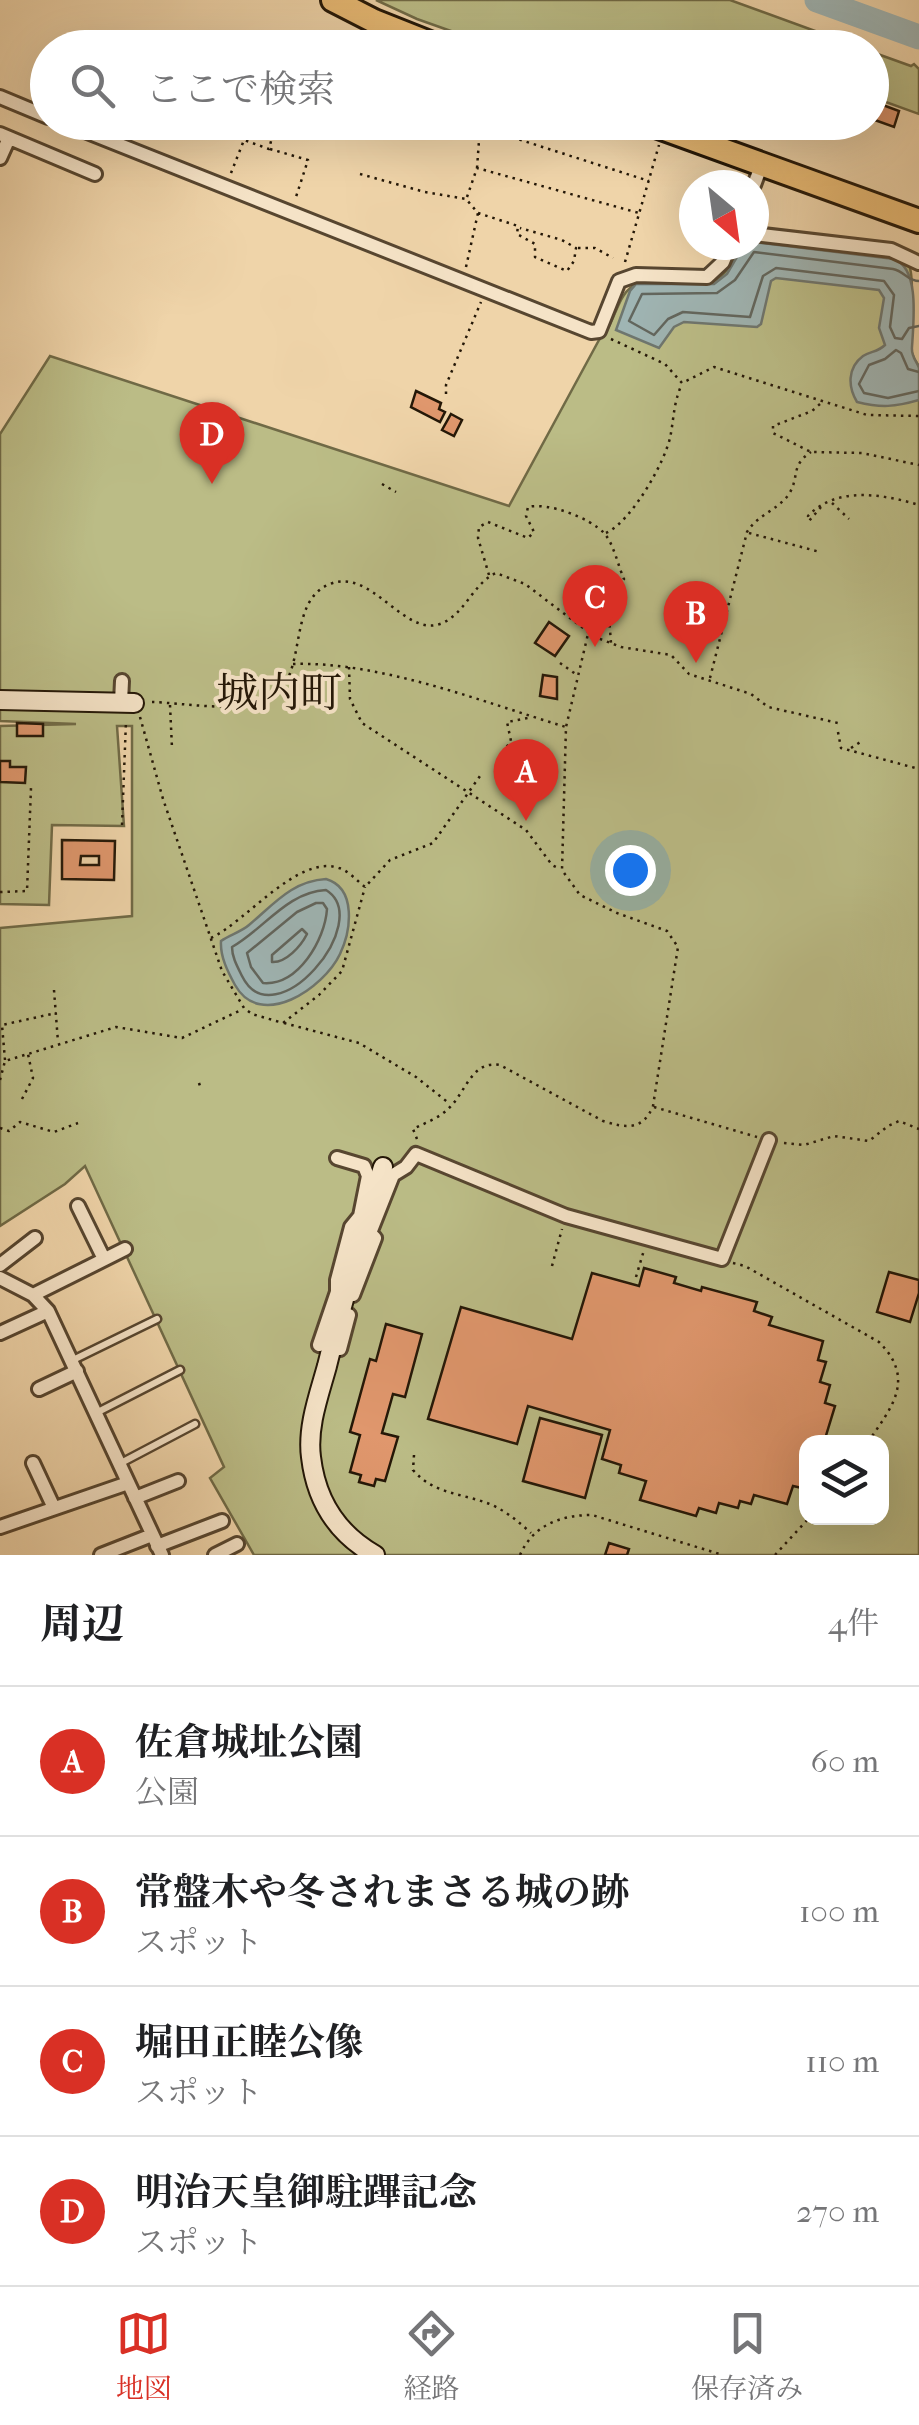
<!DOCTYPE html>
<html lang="ja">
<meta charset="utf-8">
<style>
body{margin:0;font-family:"IM FELL French Canon","Noto Serif JP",serif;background:#f2f2f2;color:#202124}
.controls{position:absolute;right:30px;bottom:30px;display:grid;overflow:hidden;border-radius:20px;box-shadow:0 10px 40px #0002}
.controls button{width:90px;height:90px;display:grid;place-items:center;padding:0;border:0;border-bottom:2px solid #e0e0e0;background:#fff;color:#202124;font:50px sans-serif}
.compass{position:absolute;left:679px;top:170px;width:90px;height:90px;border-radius:50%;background:#fff;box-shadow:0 10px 40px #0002;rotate:151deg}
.you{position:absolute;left:630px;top:870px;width:35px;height:35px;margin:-25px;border:8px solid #fff;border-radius:50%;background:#1a73e8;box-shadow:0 0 0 15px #1a73e833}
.badge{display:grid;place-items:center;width:65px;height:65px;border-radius:50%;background:#d93025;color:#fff;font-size:32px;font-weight:700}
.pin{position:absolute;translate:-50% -82px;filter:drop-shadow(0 2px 5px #0008)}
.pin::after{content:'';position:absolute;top:52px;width:35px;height:30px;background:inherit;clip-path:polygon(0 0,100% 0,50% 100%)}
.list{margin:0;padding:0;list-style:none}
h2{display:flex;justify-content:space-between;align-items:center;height:130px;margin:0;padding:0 40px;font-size:42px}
h2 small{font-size:32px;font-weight:400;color:#757577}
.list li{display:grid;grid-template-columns:65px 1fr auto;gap:30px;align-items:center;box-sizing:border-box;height:150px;padding:0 40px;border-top:2px solid #e0e0e0}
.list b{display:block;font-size:38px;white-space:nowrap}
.list p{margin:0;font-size:32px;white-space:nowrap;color:#757577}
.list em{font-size:32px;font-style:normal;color:#757577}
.icon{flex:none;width:55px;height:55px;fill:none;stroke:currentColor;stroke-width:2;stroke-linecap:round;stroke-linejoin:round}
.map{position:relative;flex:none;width:919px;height:1555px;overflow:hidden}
.search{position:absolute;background:#fff;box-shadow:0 10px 40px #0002;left:30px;right:30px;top:30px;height:110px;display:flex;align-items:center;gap:25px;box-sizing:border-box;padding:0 35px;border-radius:55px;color:#757577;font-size:38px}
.sheet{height:730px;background:#fff}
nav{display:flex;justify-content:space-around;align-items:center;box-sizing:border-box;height:140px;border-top:2px solid #e0e0e0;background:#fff;font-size:28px;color:#757577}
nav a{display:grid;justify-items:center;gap:5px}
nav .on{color:#d93025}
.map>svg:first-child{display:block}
.green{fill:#bbbc86;stroke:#706a46;stroke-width:2.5;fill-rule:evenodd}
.water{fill:#9fb5b4;stroke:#6e766f;stroke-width:2.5}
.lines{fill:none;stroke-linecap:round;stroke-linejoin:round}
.shore{stroke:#62665e;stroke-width:2.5}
.river{stroke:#9fb5b4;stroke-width:25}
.building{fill:#e0976d;stroke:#241707;stroke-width:2.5;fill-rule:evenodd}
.lane-casing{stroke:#574630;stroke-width:11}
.street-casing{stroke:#574630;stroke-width:18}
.secondary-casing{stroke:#241707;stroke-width:22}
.highway-casing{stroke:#241707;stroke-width:28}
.path{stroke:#241707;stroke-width:2.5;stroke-dasharray:2.5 5;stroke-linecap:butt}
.lane{stroke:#f5e3c7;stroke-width:6}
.street{stroke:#f5e3c7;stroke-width:12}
.secondary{stroke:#f5e3c7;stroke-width:18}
.highway{stroke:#e8ba74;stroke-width:22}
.labels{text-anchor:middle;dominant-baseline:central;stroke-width:8;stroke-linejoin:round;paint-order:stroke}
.quarter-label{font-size:42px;fill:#241707;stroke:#f5e3c7}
</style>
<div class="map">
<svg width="919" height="1555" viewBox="0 0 919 1555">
<rect width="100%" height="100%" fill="#efd4a9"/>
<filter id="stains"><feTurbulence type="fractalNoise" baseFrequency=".002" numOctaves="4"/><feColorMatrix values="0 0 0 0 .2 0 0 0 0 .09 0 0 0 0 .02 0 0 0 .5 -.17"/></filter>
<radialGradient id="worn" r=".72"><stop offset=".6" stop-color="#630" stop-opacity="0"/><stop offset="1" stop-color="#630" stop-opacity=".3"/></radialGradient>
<path class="green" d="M376,0H730L859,47L708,48L694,43L692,48L496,47L417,19Z
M872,52L911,66L914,64L919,69V114L872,97Z
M754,242L894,259L909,264C919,297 898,341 919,366V1555H254L210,1478L224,1467L85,1166L65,1184L0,1226V928L132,916V726H117L124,826L52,825L49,905L0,904V726L76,724L0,721V434L50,356L509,506L599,340C616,325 616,292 637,284C643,281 654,284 661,285C711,286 717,290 744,245H754ZM806,1442H882V1518H806Z"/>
<path class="water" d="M754,242L894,259C919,268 914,317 912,347C911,357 917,361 919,368C919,377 919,391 919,400C895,407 881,408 857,402C848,387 847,368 863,356C871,351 878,352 885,345L879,328L884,298L879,290L776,278L771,281L761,324L757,327L684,322L674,327L659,348L616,330L630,291L636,284H714L727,274L744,245H754Z
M326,879C357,888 351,931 340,954C324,988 261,1031 235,985C228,972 220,957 221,941C229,935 241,932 249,925C274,904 292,881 326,879Z"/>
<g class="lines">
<path class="shore" d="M919,281C908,281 904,271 893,269L754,252L735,280L717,293L642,294L629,321L654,335L668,319L683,312L750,317L763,276L776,268L884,281L894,295L890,327L895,338L902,339L909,328L919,326
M919,372L908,369L901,353L896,350L885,359L869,365L859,384L864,393L888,398L919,391
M326,890C376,921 274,1041 242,976C237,966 232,957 232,947C264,929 287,892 326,890Z
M316,903H323L327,909C325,940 298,986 263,983L251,967L247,953L297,912Z
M302,929L307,934C301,946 286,963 272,962V955Z"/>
<path class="river" d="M817,0L919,37"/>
</g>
<path class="building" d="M872,101L899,111L894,127L872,119Z
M416,391L441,403L439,409L445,412L440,422L411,407Z
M451,414L462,420L454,436L442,430Z
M549,622L569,636L555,656L535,643Z
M543,675L557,677V699L540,696Z
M17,723L43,724V736H17Z
M0,761H10V767H26L25,783L0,782Z
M62,840L115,841L114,880L62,879ZM81,856H99V865H80Z
M644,1268L676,1277L674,1283L701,1291L702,1287L757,1302L754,1311L772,1317L769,1325L823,1341L818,1360L826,1362L820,1382L830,1385L825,1403L835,1406L824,1442H806V1474L802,1488L793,1486L787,1504L754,1495L751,1504L740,1501L738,1508L719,1503L716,1513L699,1508L696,1516L640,1500L646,1481L619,1473L621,1465L602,1459L610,1430L528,1406L517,1444L428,1419L461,1307L572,1339L592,1273L639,1286Z
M889,1272L919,1280V1293L910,1322L877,1312Z
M386,1324L422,1334L405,1397L393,1394L382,1433L398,1437L385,1481L376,1479L374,1486L359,1482L361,1475L350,1472L360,1435L350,1432L370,1359L376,1361Z
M540,1418L602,1435L585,1498L523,1481Z
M609,1543L629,1549L627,1555H605Z"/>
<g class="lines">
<defs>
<path id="lane" d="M73,1360L157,1319
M98,1412L180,1370
M121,1463L195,1424"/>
<path id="street" d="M0,97L48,117
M62,122L591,332L599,331L619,281L636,275L707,277L723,262L730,245
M0,134L95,174
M0,158L9,138
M754,185L761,166
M754,234L891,250L919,263
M121,702L122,681
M78,1206L104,1259
M0,1265L35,1238
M0,1278L33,1295L48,1311L162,1555
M33,1295L125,1249
M353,1295L375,1238L370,1233L393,1175L406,1167L416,1154L566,1216L722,1259L769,1140
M0,1333L48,1311
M319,1345L337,1292V1280L351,1227L360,1216L368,1176L364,1166L337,1158
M340,1349L349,1315
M39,1389L77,1371
M33,1463L54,1508
M135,1498L178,1481
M0,1527L128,1483
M157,1546L222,1521
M101,1555L152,1535
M215,1555L237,1544"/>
<path id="secondary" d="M0,700L134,703
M375,1555C336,1533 316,1500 311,1457C307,1427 319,1395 327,1366C343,1299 362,1232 383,1167"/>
<path id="highway" d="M333,0L374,21L442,48
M645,122L919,221"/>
</defs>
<use href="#lane" class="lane-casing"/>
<use href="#street" class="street-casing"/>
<use href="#secondary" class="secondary-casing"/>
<use href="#highway" class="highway-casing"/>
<path class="path" d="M294,48L307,44L314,48
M277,126L299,132
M270,149L308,160L295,200
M477,168L480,127L649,181
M231,173L244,140L269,149L276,122
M360,174L425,192L466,199L478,213L518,226L517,234L535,244V257L567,271L574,261L576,248L562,240L520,228
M467,197L477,168L639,213
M578,248H595L613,258
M625,262L659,145
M466,267L478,213
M611,339L665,364L682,383L714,367L867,415L919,416
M446,394V385L481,302
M820,404L812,411L773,426V433L811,452L862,453L919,465
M382,484L396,492
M832,503L849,519
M821,507L809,521L808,516C836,486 883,494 919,505
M606,533C631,522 667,460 671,433C674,415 674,403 681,386
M749,533L820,552
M489,575L478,538L479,527L488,522L528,538L534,532L526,516L528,507C548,502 590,518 604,533C614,544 618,566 624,579L608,604L611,643
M560,663L577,675
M293,664C379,661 483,702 566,727
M349,667L350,699L362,723L526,830L552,865L560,869
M710,678L747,532C757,515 778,510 789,494C800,476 790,466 811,452
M152,702C184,703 238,713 267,700C311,680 284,602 330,584C371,567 404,637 440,624C465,615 473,583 496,573L525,584L595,637L621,647L671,655L689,674L751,694L768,707L838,723
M170,705L172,748
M140,717L163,799L222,971L244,1008L252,1014L283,1023L319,995L342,971L365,887
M838,732L841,748L919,769
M851,748L862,741
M498,759L511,741L507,722L528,718
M122,825L126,721
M0,892L27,891L31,788
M211,938C247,921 298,854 339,868C349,871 357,881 365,887L390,860L433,843L480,776
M54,990L58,1042
M284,1023L359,1043L416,1077L450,1104
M5,1060L2,1025L56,1013
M0,1080L5,1061L116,1027L182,1038L241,1010
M199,1083L200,1086
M22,1099L33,1078L28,1054
M654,1107L757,1137
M0,1128L9,1131L20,1122L54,1132L78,1123
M417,1139L413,1129C425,1123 439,1118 448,1109C466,1093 471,1060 500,1065L603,1121C625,1128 643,1131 653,1106L678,947L667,931L617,913L580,895L562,870L566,727L588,634
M784,1143L804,1145L834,1136L869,1141L888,1126L899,1121L919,1129
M733,1263L745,1266L879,1342C916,1379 892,1407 868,1442
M552,1266L562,1229
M636,1277L644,1250
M414,1455L413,1470C434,1495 464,1493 492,1505C507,1512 519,1522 531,1533
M520,1555C533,1525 561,1515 592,1515L723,1555
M775,1555L809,1518"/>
<use href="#lane" class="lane"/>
<use href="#street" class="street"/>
<use href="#secondary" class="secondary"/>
<use href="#highway" class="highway"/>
</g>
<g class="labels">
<g class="quarter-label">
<text x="279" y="693">城内町</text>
</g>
</g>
<rect width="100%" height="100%" filter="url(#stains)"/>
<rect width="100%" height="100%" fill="url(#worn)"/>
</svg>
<div class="controls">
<button><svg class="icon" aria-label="layers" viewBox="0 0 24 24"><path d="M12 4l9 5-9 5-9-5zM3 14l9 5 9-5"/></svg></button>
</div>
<svg class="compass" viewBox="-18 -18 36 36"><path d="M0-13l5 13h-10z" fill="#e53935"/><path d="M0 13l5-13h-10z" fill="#757577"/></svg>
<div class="you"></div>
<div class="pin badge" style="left:526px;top:821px">A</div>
<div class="pin badge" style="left:696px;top:663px">B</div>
<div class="pin badge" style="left:595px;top:647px">C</div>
<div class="pin badge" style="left:212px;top:484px">D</div>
<div class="search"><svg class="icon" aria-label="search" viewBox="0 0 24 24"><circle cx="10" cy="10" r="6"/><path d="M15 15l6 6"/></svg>ここで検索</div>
</div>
<section class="sheet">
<h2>周辺<small>4件</small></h2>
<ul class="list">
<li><span class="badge">A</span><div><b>佐倉城址公園</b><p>公園</p></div><em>60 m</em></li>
<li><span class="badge">B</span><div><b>常盤木や冬されまさる城の跡</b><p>スポット</p></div><em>100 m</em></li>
<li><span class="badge">C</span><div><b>堀田正睦公像</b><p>スポット</p></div><em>110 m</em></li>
<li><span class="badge">D</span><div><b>明治天皇御駐蹕記念</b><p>スポット</p></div><em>270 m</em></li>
</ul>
</section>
<nav>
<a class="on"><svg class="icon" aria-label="map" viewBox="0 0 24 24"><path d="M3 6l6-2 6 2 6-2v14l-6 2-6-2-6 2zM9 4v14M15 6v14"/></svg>地図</a>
<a><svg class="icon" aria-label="directions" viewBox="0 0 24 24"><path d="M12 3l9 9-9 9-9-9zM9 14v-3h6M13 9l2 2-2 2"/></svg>経路</a>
<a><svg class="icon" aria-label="saved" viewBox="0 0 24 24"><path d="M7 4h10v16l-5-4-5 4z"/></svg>保存済み</a>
</nav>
